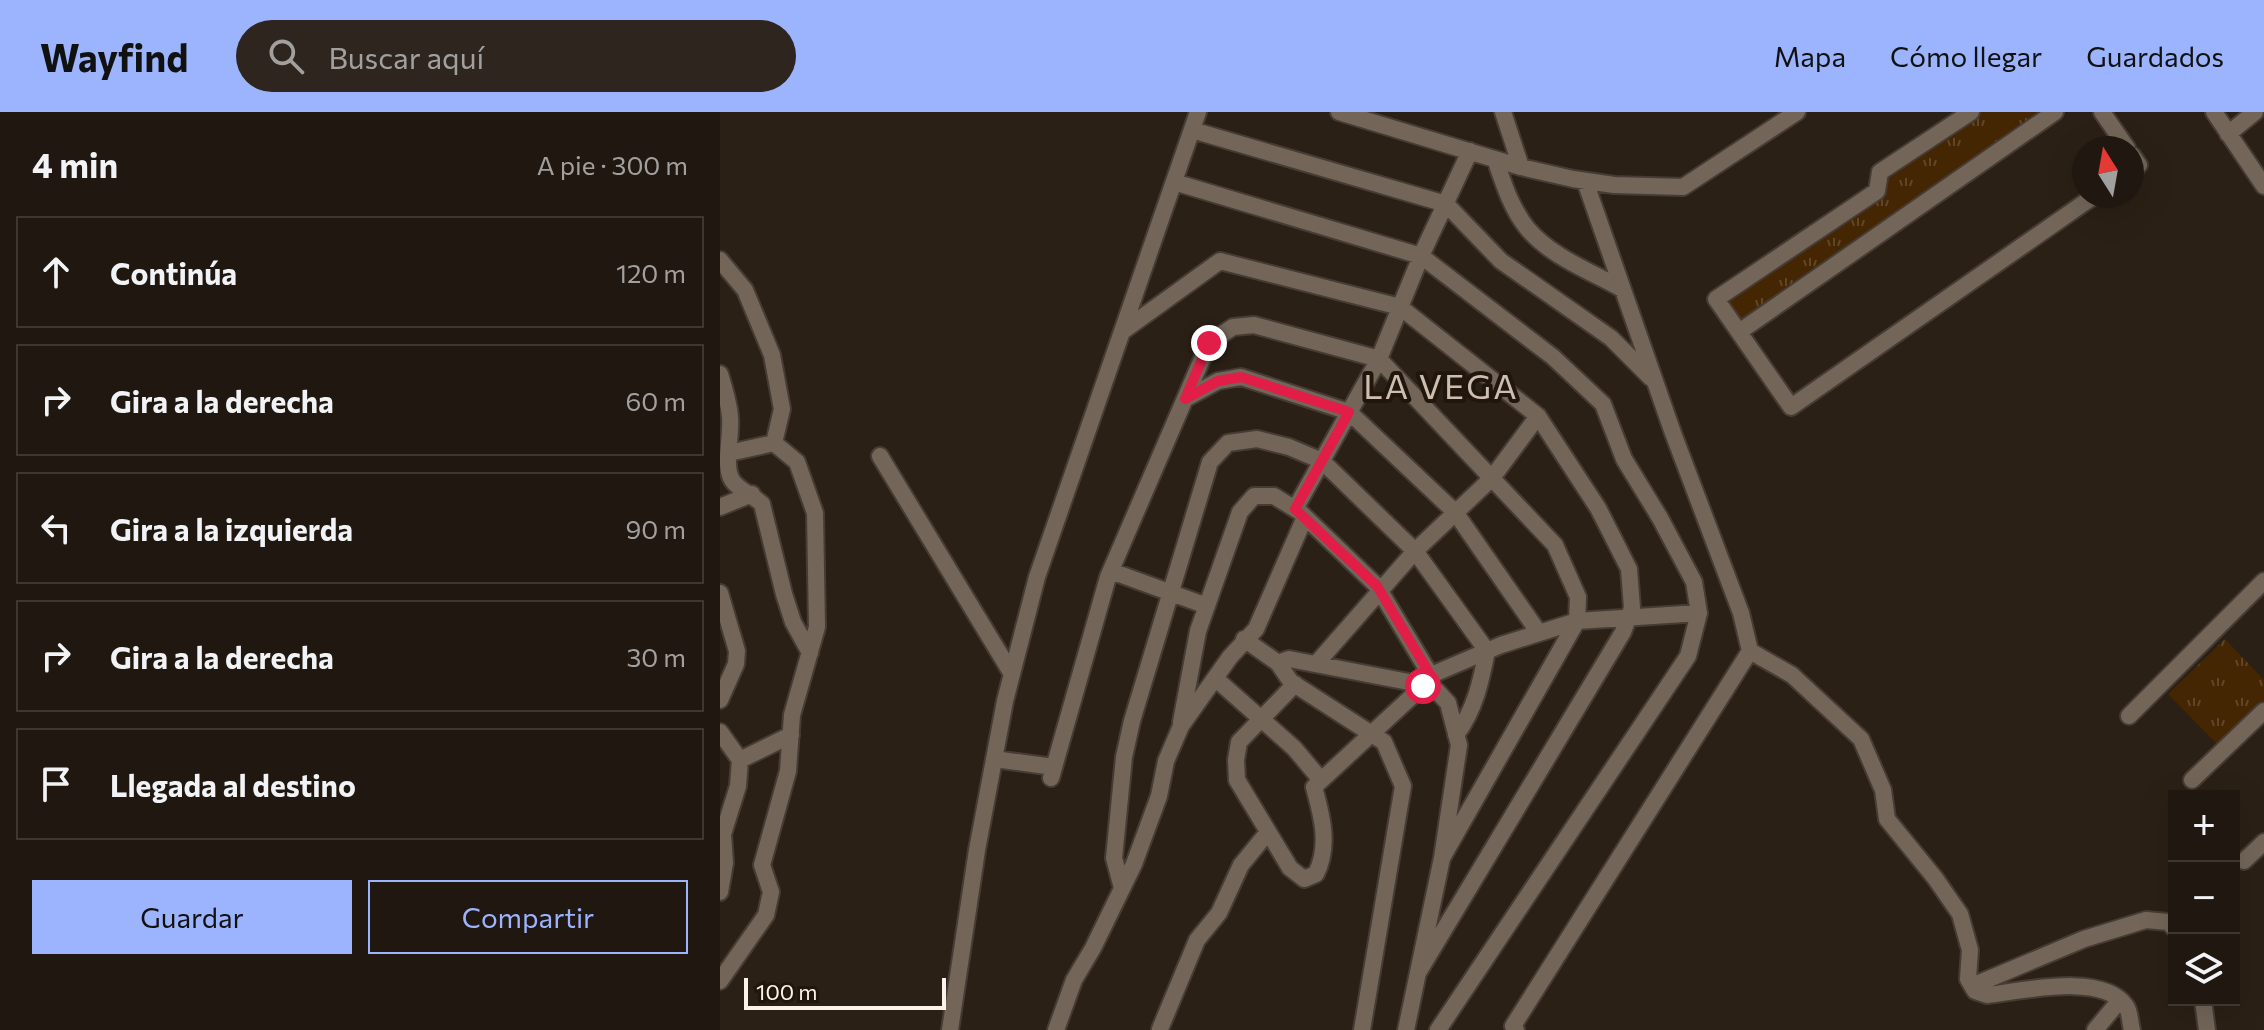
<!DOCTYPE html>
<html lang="es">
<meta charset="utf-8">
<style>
body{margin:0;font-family:Commissioner,sans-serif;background:#2d251e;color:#f1f3f6}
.controls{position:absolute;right:24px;bottom:24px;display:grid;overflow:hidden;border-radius:0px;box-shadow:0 8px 32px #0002}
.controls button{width:72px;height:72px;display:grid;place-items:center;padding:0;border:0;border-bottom:2px solid #3d3730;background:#201810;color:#f1f3f6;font:40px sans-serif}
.compass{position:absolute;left:1352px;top:24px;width:72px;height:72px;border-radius:50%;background:#201810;box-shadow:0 8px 32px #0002;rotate:349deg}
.scale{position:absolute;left:24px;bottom:20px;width:202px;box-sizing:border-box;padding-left:8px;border:4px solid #faf2eb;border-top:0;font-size:22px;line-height:28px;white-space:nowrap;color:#faf2eb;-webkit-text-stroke:6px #21160c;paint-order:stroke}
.stop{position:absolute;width:24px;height:24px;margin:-18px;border:6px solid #e11d48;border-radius:50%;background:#fff}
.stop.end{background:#e11d48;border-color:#fff;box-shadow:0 2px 8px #0008}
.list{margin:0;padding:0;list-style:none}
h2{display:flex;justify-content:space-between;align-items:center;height:104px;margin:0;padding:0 32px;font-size:34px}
h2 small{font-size:26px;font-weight:400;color:#a2a09f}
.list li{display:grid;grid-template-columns:52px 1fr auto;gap:24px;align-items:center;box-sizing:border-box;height:112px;margin:0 16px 16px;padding:0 16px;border:2px solid #3d3730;border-radius:0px}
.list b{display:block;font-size:30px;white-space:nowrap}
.list em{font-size:26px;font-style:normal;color:#a2a09f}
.actions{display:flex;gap:16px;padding:24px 32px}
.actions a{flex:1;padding:18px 0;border:2px solid #9bb4fd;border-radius:0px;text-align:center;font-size:28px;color:#9bb4fd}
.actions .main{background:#9bb4fd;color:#111}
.icon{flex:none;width:44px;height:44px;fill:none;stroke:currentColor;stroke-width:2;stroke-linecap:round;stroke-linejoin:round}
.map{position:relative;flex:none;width:1544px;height:918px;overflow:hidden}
header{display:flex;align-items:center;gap:48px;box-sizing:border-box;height:112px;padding:0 40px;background:#9bb4fd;color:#111}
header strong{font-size:38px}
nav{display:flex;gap:44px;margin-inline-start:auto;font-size:28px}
.search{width:560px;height:72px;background:#2d251e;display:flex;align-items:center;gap:20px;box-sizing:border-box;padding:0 28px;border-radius:44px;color:#a2a09f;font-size:30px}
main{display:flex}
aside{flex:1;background:#201810}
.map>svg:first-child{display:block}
.grass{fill:url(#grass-tufts)}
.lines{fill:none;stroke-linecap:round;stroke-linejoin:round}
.street-casing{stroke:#463c35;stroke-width:20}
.street{stroke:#736659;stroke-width:16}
.route{stroke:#e11d48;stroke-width:10}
.labels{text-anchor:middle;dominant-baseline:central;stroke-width:8;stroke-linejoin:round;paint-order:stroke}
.quarter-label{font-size:34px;letter-spacing:2px;fill:#cdbeb0;stroke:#21160c}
</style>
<header>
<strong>Wayfind</strong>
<div class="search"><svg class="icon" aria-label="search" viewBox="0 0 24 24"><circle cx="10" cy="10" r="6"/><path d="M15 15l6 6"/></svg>Buscar aquí</div>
<nav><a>Mapa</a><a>Cómo llegar</a><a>Guardados</a></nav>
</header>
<main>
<aside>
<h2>4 min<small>A pie · 300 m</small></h2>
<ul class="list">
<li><svg class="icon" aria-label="ahead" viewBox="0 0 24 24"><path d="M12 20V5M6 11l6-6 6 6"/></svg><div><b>Continúa</b></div><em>120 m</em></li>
<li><svg class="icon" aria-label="right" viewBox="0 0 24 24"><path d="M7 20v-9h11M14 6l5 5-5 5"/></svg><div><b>Gira a la derecha</b></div><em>60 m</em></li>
<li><svg class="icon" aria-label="left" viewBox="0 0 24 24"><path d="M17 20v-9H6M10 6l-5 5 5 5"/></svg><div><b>Gira a la izquierda</b></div><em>90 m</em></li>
<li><svg class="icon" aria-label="right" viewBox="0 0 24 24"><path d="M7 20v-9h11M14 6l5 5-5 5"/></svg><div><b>Gira a la derecha</b></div><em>30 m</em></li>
<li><svg class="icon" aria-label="arrive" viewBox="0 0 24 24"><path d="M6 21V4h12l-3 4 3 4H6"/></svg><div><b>Llegada al destino</b></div></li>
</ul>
<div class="actions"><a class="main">Guardar</a><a>Compartir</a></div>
</aside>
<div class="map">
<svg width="1544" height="918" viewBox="0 0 1544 918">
<defs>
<pattern id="grass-tufts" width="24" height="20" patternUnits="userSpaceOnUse" patternTransform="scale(2)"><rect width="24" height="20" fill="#442602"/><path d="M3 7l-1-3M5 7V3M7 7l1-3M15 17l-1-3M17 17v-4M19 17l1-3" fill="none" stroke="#604627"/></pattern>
</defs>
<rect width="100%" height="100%" fill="#2b2015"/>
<path class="grass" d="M1262,0H1328L1020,213L1006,188L1165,64Z
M1505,527L1544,568V589L1498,633L1448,582Z"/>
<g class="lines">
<defs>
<path id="street" d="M619,0L801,55L853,67L894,73L963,75L1077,0
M783,0L801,55
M1251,0L1160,60L1157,79L996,187L1071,295L1374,84
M1382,0L1407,36
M1494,0L1544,74
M472,18L726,92L781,149L891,226L931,266
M1508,22L1535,0
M1412,43L1419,53L1412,58
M775,47C783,70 791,96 807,116C831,145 870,159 902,177
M454,70L701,144L833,245L883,292L904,347L940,406L974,470L979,501L968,544L718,918
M0,148L25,178L52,243L62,297L54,331L77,350L95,401L97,515L72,603L68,659L42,753L51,780L46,803L0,869
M403,219L500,149L680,195L818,304L878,396L909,457L912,496L903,520L698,861
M1019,220L1335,0
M0,262C4,275 9,291 10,305C12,324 3,353 12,368C18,378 34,384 42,392L64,482L73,510L90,541
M465,287L498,269L521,265L629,300L735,400L819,521
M9,341L54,331
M160,344L292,562
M0,395L32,382
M575,397L659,247L701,144L750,39
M391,459L487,494
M0,481L17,539L16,552L0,588
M524,527L558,551
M1030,539L1072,563L1141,627L1163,678L1167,707L1215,766L1240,802L1250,838L1248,867L1255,879L1267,883C1302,879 1383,860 1406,894C1410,899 1410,911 1412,918
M596,552L695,439L772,366L818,304
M496,567L574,636L601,668
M702,567L781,533L857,509L979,501
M575,572L519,630L516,648L517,668L570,756L584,767L596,762C610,734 602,704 594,675L703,574
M1409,604L1544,469
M461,610L478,519L520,400L534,384H554L580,400L657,474L711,564
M0,620L20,648L18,674L3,722L5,751L0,780
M274,647L334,655
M20,648L71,623
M331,666L388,465L489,231L513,215L534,213L659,247L835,433L858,485L857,509L722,746
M1472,668L1544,599
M1524,749L1544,730
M402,776L394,746L404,645L412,609L490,350L508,331L537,327L569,335L602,349L695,439L767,539C761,569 755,598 736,623
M1252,874L1364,827L1426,808L1448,810L1454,816
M1483,888L1487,918
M440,917L477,828L499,801L521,753L548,720
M230,918L257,738L285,589L317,465L478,0
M336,918L354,868L373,836L414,752L439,684L446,649L461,614L510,545L536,517L585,405
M642,918L683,674L664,630L571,570L558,551L569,547L694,571L717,579L728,591L739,633L722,746L686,918
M796,918L793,914L1030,539L1021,501L953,321L865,69
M1375,918L1400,888"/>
</defs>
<use href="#street" class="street-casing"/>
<use href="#street" class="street"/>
</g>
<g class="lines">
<path class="route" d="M489,231L465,287L498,269L521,265L629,300L575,397L657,474L711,564L694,571L703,574"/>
</g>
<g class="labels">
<g class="quarter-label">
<text x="721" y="273">LA VEGA</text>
</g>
</g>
</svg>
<div class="controls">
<button>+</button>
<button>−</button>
<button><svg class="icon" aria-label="layers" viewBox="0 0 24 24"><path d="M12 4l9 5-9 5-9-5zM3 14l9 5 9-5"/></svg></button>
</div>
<svg class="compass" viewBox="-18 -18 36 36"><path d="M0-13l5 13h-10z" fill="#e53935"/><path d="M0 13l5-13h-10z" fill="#a2a09f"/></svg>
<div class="scale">100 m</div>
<div class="stop" style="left:703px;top:574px"></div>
<div class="stop end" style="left:489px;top:231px"></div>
</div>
</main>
